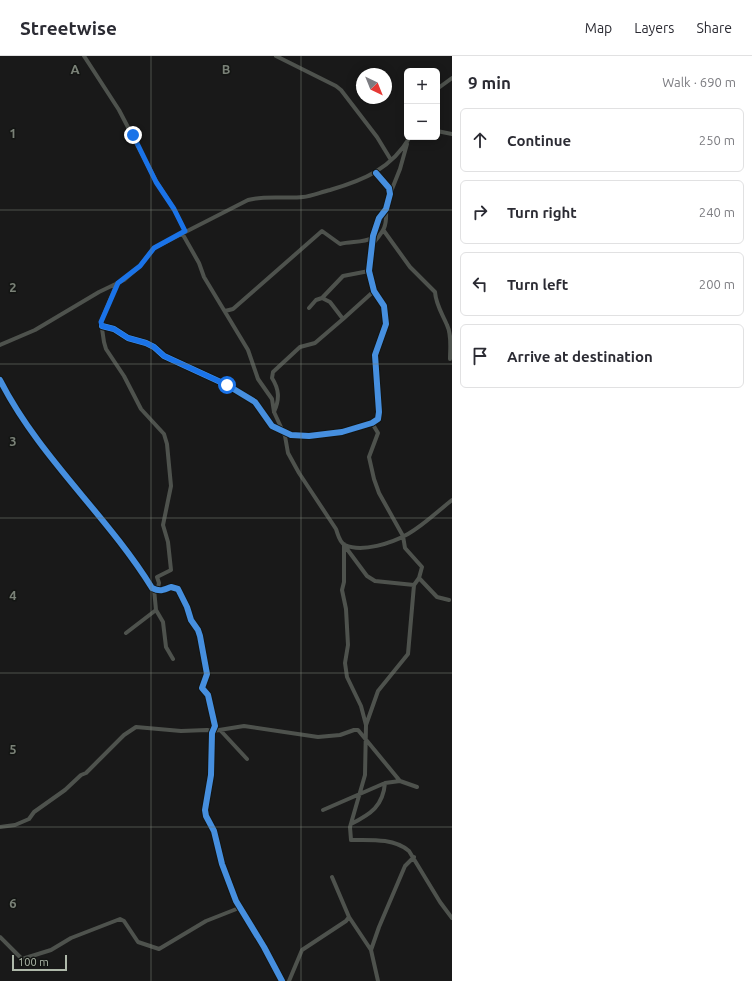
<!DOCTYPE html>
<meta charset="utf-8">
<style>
body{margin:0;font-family:Ubuntu,sans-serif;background:#f2f2f3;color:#2b2b33}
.controls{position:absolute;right:12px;top:12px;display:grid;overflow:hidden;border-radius:6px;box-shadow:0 2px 10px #0003}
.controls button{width:36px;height:36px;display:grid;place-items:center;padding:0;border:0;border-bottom:1px solid #e1e1e2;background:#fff;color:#2b2b33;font:20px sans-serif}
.compass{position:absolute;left:356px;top:12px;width:36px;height:36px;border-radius:50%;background:#fff;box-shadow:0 2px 10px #0003;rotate:137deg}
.scale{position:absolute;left:12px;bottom:10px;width:55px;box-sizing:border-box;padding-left:4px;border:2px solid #afb9aa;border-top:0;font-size:11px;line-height:14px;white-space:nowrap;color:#afb9aa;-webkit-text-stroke:3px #131513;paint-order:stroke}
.stop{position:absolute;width:12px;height:12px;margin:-9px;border:3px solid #1a73e8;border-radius:50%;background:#fff}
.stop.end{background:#1a73e8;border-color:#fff;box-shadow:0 1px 4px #0008}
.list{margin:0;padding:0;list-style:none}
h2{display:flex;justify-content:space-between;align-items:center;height:52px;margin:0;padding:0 16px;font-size:17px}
h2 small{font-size:13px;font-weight:400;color:#7c7c81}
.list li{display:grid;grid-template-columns:26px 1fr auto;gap:12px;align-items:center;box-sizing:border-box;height:64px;margin:0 8px 8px;padding:0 8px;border:1px solid #e1e1e2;border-radius:6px}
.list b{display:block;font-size:15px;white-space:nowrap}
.list em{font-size:13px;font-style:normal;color:#7c7c81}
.icon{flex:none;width:22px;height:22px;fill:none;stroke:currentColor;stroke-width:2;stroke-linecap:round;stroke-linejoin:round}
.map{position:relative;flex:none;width:452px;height:925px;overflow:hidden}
header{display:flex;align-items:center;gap:24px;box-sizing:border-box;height:56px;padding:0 20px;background:#fff;border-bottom:1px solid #e1e1e2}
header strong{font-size:19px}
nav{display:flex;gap:22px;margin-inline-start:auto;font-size:14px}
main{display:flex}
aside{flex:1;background:#fff}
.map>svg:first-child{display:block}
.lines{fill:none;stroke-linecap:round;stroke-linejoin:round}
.minor{stroke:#4e524d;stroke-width:4}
.cycleway-casing{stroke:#131513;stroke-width:8}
.cycleway{stroke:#468fdf;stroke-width:6}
.route{stroke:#1a73e8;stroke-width:5}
.grid{fill:none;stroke:#7a8177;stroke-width:1;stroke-opacity:0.55}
.grid-label{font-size:13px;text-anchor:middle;font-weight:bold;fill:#7a8177;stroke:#131513;stroke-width:3;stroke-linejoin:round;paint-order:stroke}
</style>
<header>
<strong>Streetwise</strong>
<nav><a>Map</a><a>Layers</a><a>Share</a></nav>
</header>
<main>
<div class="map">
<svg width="452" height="925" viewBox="0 0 452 925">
<rect width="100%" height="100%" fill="#191919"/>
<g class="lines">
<path class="minor" d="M84,0L119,54L156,125L174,153L185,175
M276,0L336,30L341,34L377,81L391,104
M437,33L452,22
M437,75L452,78
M390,138L400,113L407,88
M384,175L410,211L435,236C436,249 442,257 447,269C452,279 450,292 450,303
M182,177L199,207L204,221L248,294L258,323L272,343L274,356L285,380L288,397L299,417L336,473C338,478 339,486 345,489C362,497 392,487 408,478C424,469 438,455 452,444
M371,190C383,175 387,173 386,154
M117,227L101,266L104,286L106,293L124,320L141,353L164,378L167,388L171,430L163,469L168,486L171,514L157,521L159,527L157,535
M322,242L343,220L369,215
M309,252L316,244L322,242L330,246L343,263L374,235
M225,255L233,253L322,175L340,188C351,185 363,187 372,182
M102,270L114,273L128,282L146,287L154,291L164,300L227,329L255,346L272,370L291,379L309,380L342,376L372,367L378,363L379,356L375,299L386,268L384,250L374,235L369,215L373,180L379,162L386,153L390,138L389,132L376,117
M0,289L35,274L99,236L124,224L140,210L154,192L248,144C266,139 285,143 303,141C312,140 321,136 330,134C364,124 391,113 410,81
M0,324C39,401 107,459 152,532C160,536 164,534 171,531L178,533L187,551L191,564L198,574L200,580L207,618L202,632L208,639L215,670L212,677L211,719L205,754L206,760L214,775L222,808L236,845L264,891L282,925
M274,356C280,343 279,333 272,322L273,316L300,291L315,287L343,263
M372,367L378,377L369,401L374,423L379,437L403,480L405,492L422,511L419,522
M344,488V526L342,534L346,553L348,589L345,607L347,621L361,650L366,669
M344,489L367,520L375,525L414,529
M154,533L156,554L163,566L166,591L173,603
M449,544L437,541L419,522L414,529L408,598L378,635L366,669L365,719L350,771L351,784C370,784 394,782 409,795L440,846L452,862
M126,577L156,554
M221,675L247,703
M323,754L385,727L400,725
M351,768C371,758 383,750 385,727
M0,771L15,769L29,763L34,756L65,734L81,719L86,717L124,679L136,671L181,675L207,674L213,675L244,670L318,681L340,679L354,674H358L400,725L417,731
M349,861L371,894L378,925
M0,881L22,903L51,894L71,882L120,863L124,865L138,886L159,893L206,865L239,852
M371,894L379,871L405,810L414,801
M289,925L302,894L346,865L349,861L332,821"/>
<defs>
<path id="cycleway" d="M102,270L114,273L128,282L146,287L154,291L164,300L227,329L255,346L272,370L291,379L309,380L342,376L372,367L378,363L379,356L375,299L386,268L384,250L374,235L369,215L373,180L379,162L386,153L390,138L389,132L376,117
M0,324C39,401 107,459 152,532C160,536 164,534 171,531L178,533L187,551L191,564L198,574L200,580L207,618L202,632L208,639L215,670L212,677L211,719L205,754L206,760L214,775L222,808L236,845L264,891L282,925"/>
</defs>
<use href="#cycleway" class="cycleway-casing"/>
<use href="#cycleway" class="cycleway"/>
</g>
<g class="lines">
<path class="route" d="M133,79L156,126L174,153L185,175L154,192L140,210L118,227L101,266L102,270L114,273L128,282L146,287L154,291L164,300L227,329"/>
</g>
<path class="grid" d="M151,0V925M301,0V925M0,154H452M0,308H452M0,462H452M0,617H452M0,771H452"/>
<g class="grid-label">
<text x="75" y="18">A</text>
<text x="226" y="18">B</text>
<text x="13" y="82">1</text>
<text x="13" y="236">2</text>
<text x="13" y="390">3</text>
<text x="13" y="544">4</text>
<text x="13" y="698">5</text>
<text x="13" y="852">6</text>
</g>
</svg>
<div class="controls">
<button>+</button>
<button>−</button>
</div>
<svg class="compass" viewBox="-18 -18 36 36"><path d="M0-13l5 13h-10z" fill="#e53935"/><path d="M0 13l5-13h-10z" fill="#7c7c81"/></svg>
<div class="scale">100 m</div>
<div class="stop" style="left:227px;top:329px"></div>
<div class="stop end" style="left:133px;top:79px"></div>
</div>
<aside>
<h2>9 min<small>Walk · 690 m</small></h2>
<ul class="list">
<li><svg class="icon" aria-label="ahead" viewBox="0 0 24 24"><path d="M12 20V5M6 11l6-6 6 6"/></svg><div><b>Continue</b></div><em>250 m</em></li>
<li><svg class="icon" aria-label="right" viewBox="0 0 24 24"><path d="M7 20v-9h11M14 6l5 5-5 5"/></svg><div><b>Turn right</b></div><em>240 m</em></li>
<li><svg class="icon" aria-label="left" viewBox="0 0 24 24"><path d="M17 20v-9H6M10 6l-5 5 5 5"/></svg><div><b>Turn left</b></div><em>200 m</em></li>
<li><svg class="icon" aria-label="arrive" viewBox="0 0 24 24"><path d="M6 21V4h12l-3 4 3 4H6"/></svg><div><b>Arrive at destination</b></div></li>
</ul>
</aside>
</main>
